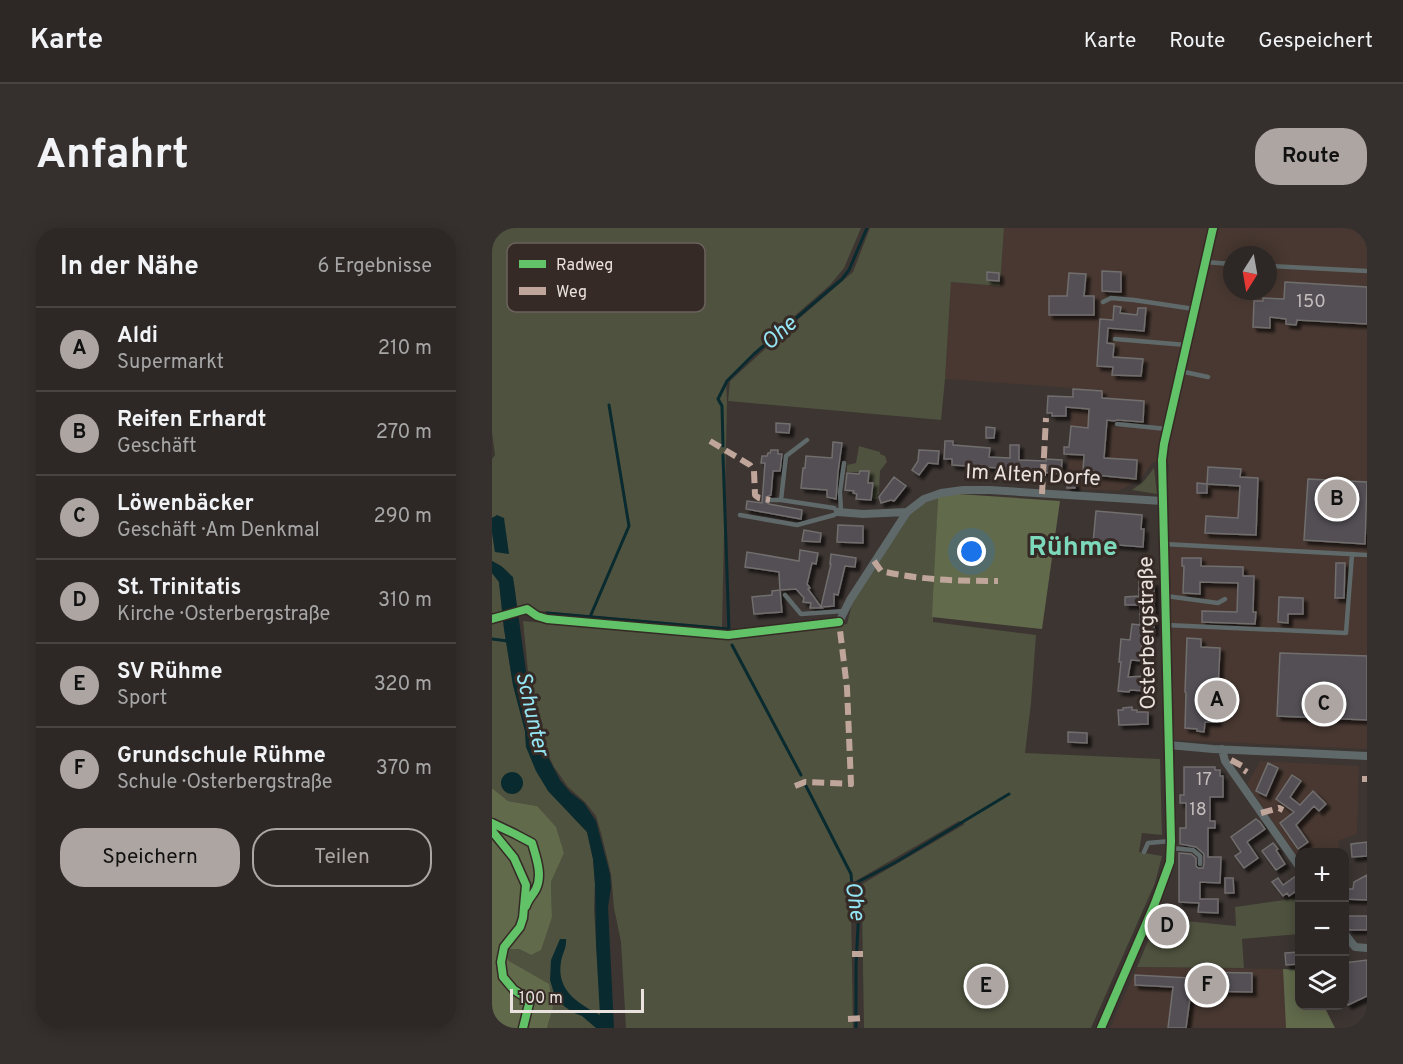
<!DOCTYPE html>
<html lang="de">
<meta charset="utf-8">
<style>
body{margin:0;font-family:Overpass,sans-serif;background:#35302e;color:#f1f3f6}
.controls{position:absolute;right:18px;bottom:18px;display:grid;overflow:hidden;border-radius:12px;box-shadow:0 3px 15px #0003}
.controls button{width:54px;height:54px;display:grid;place-items:center;padding:0;border:0;border-bottom:2px solid #484443;background:#2d2826;color:#f1f3f6;font:30px sans-serif}
.compass{position:absolute;left:731px;top:18px;width:54px;height:54px;border-radius:50%;background:#2d2826;box-shadow:0 3px 15px #0003;rotate:191deg}
.scale{position:absolute;left:18px;bottom:15px;width:134px;box-sizing:border-box;padding-left:6px;border:3px solid #eae2df;border-top:0;font-size:16px;line-height:21px;white-space:nowrap;color:#eae2df;-webkit-text-stroke:4px #352a25;paint-order:stroke}
.you{position:absolute;left:480px;top:324px;width:21px;height:21px;margin:-15px;border:4px solid #fff;border-radius:50%;background:#1a73e8;box-shadow:0 0 0 9px #1a73e833}
.badge{display:grid;place-items:center;width:39px;height:39px;border-radius:50%;background:#ada5a2;color:#111;font-size:20px;font-weight:700}
.pin{position:absolute;translate:-50% -50%;border:3px solid #fff;box-shadow:0 2px 6px #0006}
.list{margin:0;padding:0;list-style:none}
h2{display:flex;justify-content:space-between;align-items:center;height:78px;margin:0;padding:0 24px;font-size:26px}
h2 small{font-size:20px;font-weight:400;color:#a7a6a7}
.list li{display:grid;grid-template-columns:39px 1fr auto;gap:18px;align-items:center;box-sizing:border-box;height:84px;padding:0 24px;border-top:2px solid #484443}
.list b{display:block;font-size:22px;white-space:nowrap}
.list p{margin:0;font-size:20px;white-space:nowrap;color:#a7a6a7}
.list em{font-size:20px;font-style:normal;color:#a7a6a7}
.actions{display:flex;gap:12px;padding:18px 24px}
.actions a{flex:1;padding:14px 0;border:2px solid #ada5a2;border-radius:24px;text-align:center;font-size:21px;color:#ada5a2}
.actions .main{background:#ada5a2;color:#111}
.icon{flex:none;width:33px;height:33px;fill:none;stroke:currentColor;stroke-width:2;stroke-linecap:round;stroke-linejoin:round}
.map{position:relative;flex:none;width:875px;height:800px;overflow:hidden;border-radius:24px}
header{display:flex;align-items:center;gap:36px;box-sizing:border-box;height:84px;padding:0 30px;background:#2d2826;border-bottom:2px solid #484443}
header strong{font-size:28px}
nav{display:flex;gap:33px;margin-inline-start:auto;font-size:21px}
.intro{display:flex;align-items:center;justify-content:space-between;box-sizing:border-box;height:144px;padding:0 36px}
h1{margin:0;font-size:42px}
.button{padding:15px 27px;border-radius:24px;background:#ada5a2;color:#111;font-size:21px;font-weight:700}
main{display:flex;gap:36px;padding:0 36px}
aside{flex:1;background:#2d2826;border-radius:24px;box-shadow:0 3px 15px #0003}
.map>svg:first-child{display:block}
.built{fill:#483831;fill-rule:evenodd}
.green{fill:#4e523e}
.forest{fill:#626a4c}
.water{fill:#092a2f}
.lines{fill:none;stroke-linecap:round;stroke-linejoin:round}
.stream{stroke:#092a2f;stroke-width:3}
.building{fill:#534f54;stroke:#716e6e;stroke-width:1.5;filter:url(#shadow)}
.service{stroke:#5f6969;stroke-width:4.5}
.minor{stroke:#5f6969;stroke-width:8}
.quiet{stroke:#c0a59a;stroke-width:6;stroke-dasharray:12 6;stroke-linecap:butt}
.cycleway-casing{stroke:#352a25;stroke-width:11}
.cycleway{stroke:#61c268;stroke-width:8}
.labels{text-anchor:middle;dominant-baseline:central;stroke-width:6;stroke-linejoin:round;paint-order:stroke}
.number-label{font-size:18px;fill:#c4bdbc}
.street-label{font-size:21px;fill:#eae2df;stroke:#352a25}
.water-label{font-size:22px;font-style:italic;fill:#95e6f5;stroke:#352a25}
.district-label{font-size:27px;font-weight:bold;fill:#7cd9bb;stroke:#352a25}
.key{fill:#352a25;stroke:#6b615d;stroke-width:1.5}
.key-label{font-size:16px;fill:#eae2df}
</style>
<header>
<strong>Karte</strong>
<nav><a>Karte</a><a>Route</a><a>Gespeichert</a></nav>
</header>
<div class="intro"><h1>Anfahrt</h1><a class="button">Route</a></div>
<main>
<aside>
<h2>In der Nähe<small>6 Ergebnisse</small></h2>
<ul class="list">
<li><span class="badge">A</span><div><b>Aldi</b><p>Supermarkt</p></div><em>210 m</em></li>
<li><span class="badge">B</span><div><b>Reifen Erhardt</b><p>Geschäft</p></div><em>270 m</em></li>
<li><span class="badge">C</span><div><b>Löwenbäcker</b><p>Geschäft · Am Denkmal</p></div><em>290 m</em></li>
<li><span class="badge">D</span><div><b>St. Trinitatis</b><p>Kirche · Osterbergstraße</p></div><em>310 m</em></li>
<li><span class="badge">E</span><div><b>SV Rühme</b><p>Sport</p></div><em>320 m</em></li>
<li><span class="badge">F</span><div><b>Grundschule Rühme</b><p>Schule · Osterbergstraße</p></div><em>370 m</em></li>
</ul>
<div class="actions"><a class="main">Speichern</a><a>Teilen</a></div>
</aside>
<div class="map">
<svg width="875" height="800" viewBox="0 0 875 800">
<defs>
<filter id="shadow"><feDropShadow dx="4" dy="4" stdDeviation="1.5" flood-color="#0009"/></filter>
</defs>
<rect width="100%" height="100%" fill="#3c3532"/>
<path class="built" d="M512,0H875V521L681,512L675,273L677,236L661,234L649,251L626,263L575,260L580,160L453,151L459,54L508,58ZM740,27H776V63H740Z
M768,533L867,538L865,606L846,613L849,624H808L807,631L755,556Z
M645,739L791,741L794,800H618Z"/>
<path class="green" d="M0,0H369L352,40L338,57L283,105L234,152L235,174L230,399L25,381C22,356 25,345 0,333V304L3,324L5,288L0,290V231L3,227L0,205Z
M378,0H512L508,58L459,54L453,151L449,192L236,173L238,153L296,100L361,44Z
M367,218L388,224V226L393,228L395,234L388,243L387,265L385,268L386,271H380L382,255H376V244H355V237L364,235Z
M662,240L665,266L640,262L652,253Z
M446,269L441,394L544,407L539,475L533,525L668,531L670,607L650,605L647,624L670,628L663,655L599,800H372L370,681L365,659L473,596L467,593L355,658L359,680L361,800H134L129,714L122,680L119,646L109,605L104,588L93,574L76,559L62,539L47,507L37,454L31,393L234,411L355,396L361,372L419,285L429,277Z
M0,345L7,354L12,401L21,457L33,503L34,519L81,589L95,604L101,631L103,656L102,682L109,788L108,800H55L61,780L30,741L17,733L13,725L18,721H27L39,727L60,689L59,654L72,624L45,578L16,573L0,560Z
M807,670V706L750,711L752,740L645,739L667,687V710L686,711V701L684,692L744,698L743,679Z"/>
<path class="forest" d="M466,266L568,273L550,401L440,389L446,269Z
M0,560L16,573L45,578L64,599L72,625L59,654L60,689L49,722L39,727L27,721H18L13,725L17,733L57,756L61,780L55,800H0Z
M791,741L807,742L808,778H832L843,800H794Z"/>
<path class="water" d="M5,287L12,290L17,326L3,324L0,304V290Z
M0,333L9,338L21,349L38,472L48,514L68,552L78,564L92,575L104,593L118,646L119,660L116,679L122,800H104L90,788L80,784L64,772L58,752L59,732L68,711H74C75,720 70,726 69,734C64,763 87,776 108,787L104,716L103,656L101,631L95,604L56,563L44,543L34,519L33,503L21,457L12,401L7,354L0,345Z
M9 555a11 11 0 1 1 22 0a11 11 0 1 1-22 0Z"/>
<g class="lines">
<path class="stream" d="M231,218L230,178L226,171L235,153L262,126L350,51L357,42L375,0
M231,227L237,404
M55,385L236,401
M98,389L137,298L117,177
M0,411L16,413
M240,417L309,547
M314,558L359,646L360,658L367,680L364,737V800
M360,657L404,634L517,566"/>
</g>
<path class="building" d="M610,43L629,44V64L610,63Z
M495,44L507,45V53L495,52Z
M577,45L594,46L592,68H602V87H557V68H575Z
M793,54L875,59V96L805,92L804,97L794,96V91L778,89V100L761,99L762,73H771V70L792,71Z
M622,78L629,79L628,85L645,87L646,80H654L652,103L616,100L615,115L622,116L621,129L651,131L649,148L620,147L621,139L605,138L608,91L621,92Z
M581,161L610,163V170L652,173L651,194L625,192L622,193L615,192L612,230L645,232L644,251L603,247V244L591,243L592,227L572,226V219H577L579,198L596,200L597,181L574,179V188H560V185H555L556,168L581,169Z
M284,195L298,196L297,205L284,204Z
M494,199L503,200L502,210H494Z
M453,213H461V217L498,220L497,229L518,230V217H527V232L554,233V231L570,232L569,246L520,242V245H512V242H507V240L460,237V231H452Z
M341,214L350,215L346,244L344,271L335,269V262L309,260L311,240H313L314,228L340,230Z
M279,222H286V226H290L288,243H281L279,267L274,269V274L277,276L310,282L309,291L254,281L255,273L270,275L273,235H269L270,228H275L276,225H278Z
M427,222L447,223L446,236L436,235L427,247L420,242L426,233Z
M716,239L749,241L748,249L766,250L764,307L713,305L714,288L746,290L748,258L715,256Z
M368,243H377L376,255H381L379,272L364,271L365,266L361,265L362,263L353,262L355,245L367,246Z
M402,249L414,258L402,273L399,272L389,275L387,269Z
M576,250H583V260H575Z
M816,251L875,254L873,316L812,312Z
M705,255L715,256V265H705Z
M604,283L650,287L649,301H652L651,319L601,315Z
M346,297L371,298V315L345,314Z
M312,302L329,305L328,314L310,313Z
M308,322L326,325L324,336L320,335L315,356L318,360L316,361L329,379L339,336H338L339,326L364,330L363,339L353,338L346,367L342,366V378L329,379L330,380H318L319,375L311,374L312,370L304,361L288,362L287,344L253,339L255,324L307,333Z
M690,330H709V338L751,339V348H762L761,384H764L763,396L710,394V383L745,384L746,355L708,354V366L691,365L692,338H690Z
M844,335H853L852,370H843Z
M647,354H662V404H651L649,422L651,425V433L639,432L636,449L653,448L654,463L638,462L637,464L626,463L629,434H627L629,411L638,412L640,396L648,397V377H633V369L647,368Z
M288,362L290,384L262,386L260,369L280,367V363Z
M787,369L811,370V386H796V395L786,394Z
M695,410L709,411V419L728,420L726,462H730L729,485H725V494H713L712,504L705,503V501L693,500L694,465L693,464Z
M788,425L875,428V492L785,488Z
M640,479V482H645V484H656V496L627,497L626,482H631V480Z
M576,504L595,505V515L576,514Z
M776,535L786,540L774,568L764,563Z
M692,539H723V542H728V548H731V569H718V593H723V600H716V629H729L728,655L708,654V671H726V685L706,684L707,675L687,674V625L699,626L704,630V638L706,640H711L712,636V626L704,619L688,616V600H694V575H688V567H692Z
M800,547L809,553L798,569L808,577L821,563L834,576L827,583L822,578L804,597L816,614L806,621L788,595L802,584L784,571Z
M764,591L768,594L773,601L755,614L766,630L752,640L743,628L749,624L739,609Z
M875,614V628L860,629L859,616Z
M781,615L786,621L784,622L793,636L784,642L770,623Z
M807,646V661L797,668L795,665L791,668L780,654L786,650L791,657Z
M875,647V672L852,671V661H861L862,654Z
M733,650H741L742,665H733Z
M671,685H679V691H682V709H669V691H671Z
M852,688H875V702H857L852,695Z
M807,724V736L794,737L793,725Z
M875,732V768L856,777L852,771V735Z
M698,744L760,745V764L699,763L694,800H676L681,759L643,757V747L698,750Z"/>
<g class="lines">
<path class="service" d="M713,34L740,36
M776,38L875,43
M611,74L619,70L642,72L702,81
M623,111L694,117
M688,143L716,149
M625,196L675,201
M315,212L294,228L289,272L342,280L346,284
M278,272H289
M349,284L348,264L352,235
M248,287L305,297L342,287L346,284
M672,316L875,327
M293,367L309,386L352,383
M674,368L726,375L733,371
M674,397L854,405L860,326
M679,620L701,622L708,628V636
M652,624L656,615L679,613"/>
<path class="minor" d="M346,284L371,286L415,284L432,271L449,265L471,262H498L670,273
M347,394L358,372L415,284
M677,517L721,521L875,528
M730,521L733,533L808,640
M852,705L863,719L875,720
M609,800L663,675L678,634L679,613L677,527L670,232L672,216L721,0"/>
<path class="quiet" d="M218,213L258,237L262,243L263,267L267,270L278,272
M550,266L554,190
M382,333L389,343C428,352 466,353 506,353
M739,532L752,539V542L755,544
M870,551H875
M303,558L313,554L359,556L355,460L347,394H343
M769,585L787,580L791,582
M360,726H371
M356,791L372,790"/>
<defs>
<path id="cycleway" d="M0,391L35,381L45,388L55,391L236,407L347,394
M0,595L23,606L40,615C44,629 51,647 44,661C41,667 36,671 34,678
M0,603L22,630L34,657L31,690L28,699L12,719L9,734L11,749L22,762L38,772L31,800
M609,800L663,675L678,634L679,613L677,527L670,232L672,216L721,0"/>
</defs>
<use href="#cycleway" class="cycleway-casing"/>
<use href="#cycleway" class="cycleway"/>
</g>
<g class="labels">
<g class="number-label">
<text x="819" y="74">150</text>
<text x="712" y="552">17</text>
<text x="706" y="582">18</text>
</g>
<g class="street-label">
<text transform="translate(541 248) rotate(3)">Im Alten Dorfe</text>
<text transform="translate(656 405) rotate(-91)">Osterbergstraße</text>
</g>
<g class="water-label">
<text transform="translate(288 106) rotate(-42)">Ohe</text>
<text transform="translate(39 486) rotate(77)">Schunter</text>
<text transform="translate(362 673) rotate(82)">Ohe</text>
</g>
<g class="district-label">
<text x="581" y="320">Rühme</text>
</g>
</g>
<rect x="15" y="15" width="198" height="69" rx="9" class="key"/>
<rect x="27" y="32" width="27" height="8" fill="#61c268"/>
<rect x="27" y="59" width="27" height="8" fill="#c0a59a"/>
<g class="key-label">
<text x="64" y="42">Radweg</text>
<text x="64" y="69">Weg</text>
</g>
</svg>
<div class="controls">
<button>+</button>
<button>−</button>
<button><svg class="icon" aria-label="layers" viewBox="0 0 24 24"><path d="M12 4l9 5-9 5-9-5zM3 14l9 5 9-5"/></svg></button>
</div>
<svg class="compass" viewBox="-18 -18 36 36"><path d="M0-13l5 13h-10z" fill="#e53935"/><path d="M0 13l5-13h-10z" fill="#a7a6a7"/></svg>
<div class="scale">100 m</div>
<div class="you"></div>
<div class="pin badge" style="left:725px;top:472px">A</div>
<div class="pin badge" style="left:845px;top:271px">B</div>
<div class="pin badge" style="left:832px;top:476px">C</div>
<div class="pin badge" style="left:675px;top:698px">D</div>
<div class="pin badge" style="left:494px;top:758px">E</div>
<div class="pin badge" style="left:715px;top:757px">F</div>
</div>
</main>
